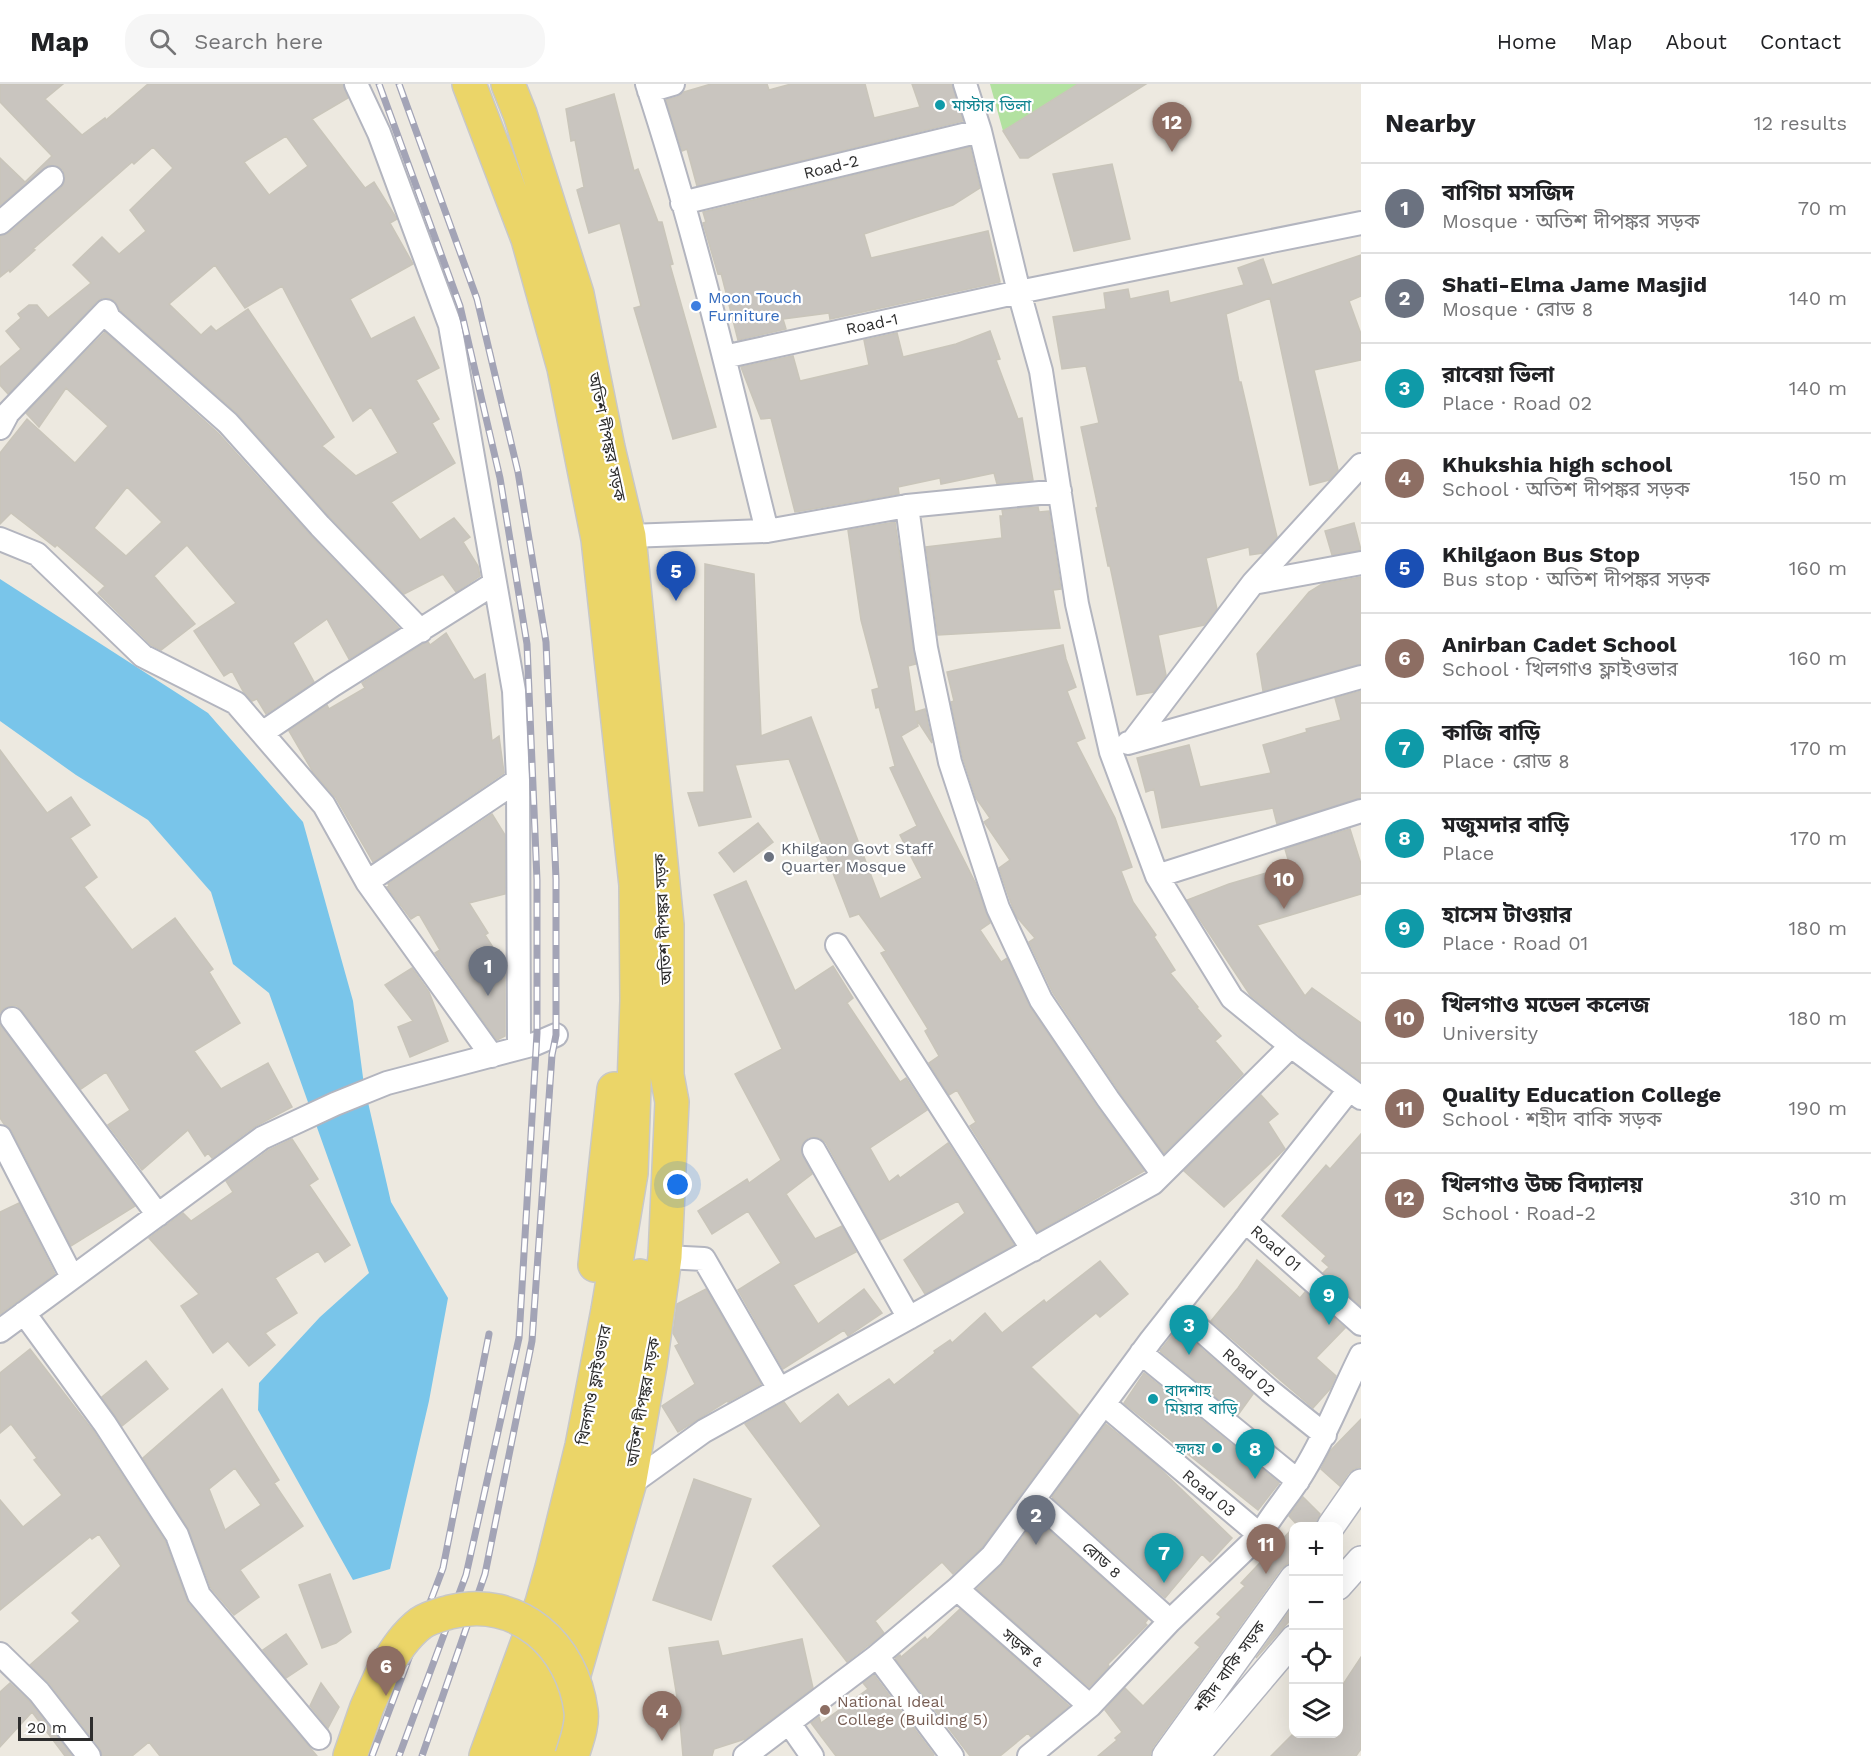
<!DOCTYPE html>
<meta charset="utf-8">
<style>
body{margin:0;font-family:"Work Sans","Noto Sans Bengali",sans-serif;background:#f6f6f6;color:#202124}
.controls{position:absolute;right:18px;bottom:18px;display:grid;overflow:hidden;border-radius:12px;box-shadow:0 6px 24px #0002}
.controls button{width:54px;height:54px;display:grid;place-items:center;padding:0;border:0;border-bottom:2px solid #e0e0e0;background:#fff;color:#202124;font:30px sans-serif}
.scale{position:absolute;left:18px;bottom:15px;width:75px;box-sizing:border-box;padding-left:6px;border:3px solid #2d2d2d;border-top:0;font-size:16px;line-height:21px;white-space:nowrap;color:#2d2d2d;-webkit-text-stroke:4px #fff;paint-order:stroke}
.you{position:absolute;left:678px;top:1101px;width:21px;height:21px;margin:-15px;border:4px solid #fff;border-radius:50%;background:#1a73e8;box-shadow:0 0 0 9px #1a73e833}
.badge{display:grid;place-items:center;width:39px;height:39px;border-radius:50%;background:#b45309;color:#fff;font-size:20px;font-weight:700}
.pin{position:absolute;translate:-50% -50px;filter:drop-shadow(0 2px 3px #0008)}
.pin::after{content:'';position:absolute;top:32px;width:21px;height:18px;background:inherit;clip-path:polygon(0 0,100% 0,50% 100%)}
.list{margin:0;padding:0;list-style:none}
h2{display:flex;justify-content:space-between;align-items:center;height:78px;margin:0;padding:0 24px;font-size:26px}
h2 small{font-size:20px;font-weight:400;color:#757577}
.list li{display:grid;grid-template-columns:39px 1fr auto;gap:18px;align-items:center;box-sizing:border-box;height:90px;padding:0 24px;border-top:2px solid #e0e0e0}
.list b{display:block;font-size:22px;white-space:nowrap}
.list p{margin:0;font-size:20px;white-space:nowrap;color:#757577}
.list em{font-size:20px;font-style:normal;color:#757577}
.icon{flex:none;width:33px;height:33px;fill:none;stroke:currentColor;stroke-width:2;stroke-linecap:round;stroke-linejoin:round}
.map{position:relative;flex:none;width:1361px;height:1672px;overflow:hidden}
header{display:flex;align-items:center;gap:36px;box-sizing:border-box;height:84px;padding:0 30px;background:#fff;border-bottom:2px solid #e0e0e0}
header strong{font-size:28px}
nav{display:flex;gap:33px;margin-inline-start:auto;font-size:21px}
.search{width:420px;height:54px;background:#f6f6f6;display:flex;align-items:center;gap:15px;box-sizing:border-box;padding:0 21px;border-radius:24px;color:#757577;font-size:22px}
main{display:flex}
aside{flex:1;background:#fff}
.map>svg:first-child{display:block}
.green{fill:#b2e1a0}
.water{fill:#79c5ea}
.building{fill:#c9c5bf;stroke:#c9c5ba;stroke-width:1.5;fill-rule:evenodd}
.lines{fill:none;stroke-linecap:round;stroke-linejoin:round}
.minor-casing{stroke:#b3b5bf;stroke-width:26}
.tertiary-casing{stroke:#b3b5bf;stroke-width:30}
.primary-casing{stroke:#c8c8c8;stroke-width:36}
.minor{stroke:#fff;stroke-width:22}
.tertiary{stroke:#fff;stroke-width:27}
.primary{stroke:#ebd568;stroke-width:33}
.rail-casing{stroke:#a3a4b6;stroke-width:7}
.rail{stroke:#fff;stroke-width:4.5;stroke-dasharray:14;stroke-linecap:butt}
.primary-bridge-casing{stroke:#c8c8c8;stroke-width:36;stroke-linecap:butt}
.primary-bridge{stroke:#ebd568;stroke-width:33}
.culture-dot{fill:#0f9aa8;stroke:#fff;stroke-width:2}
.shop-dot{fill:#3f7fe0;stroke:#fff;stroke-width:2}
.worship-dot{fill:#6b7280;stroke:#fff;stroke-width:2}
.education-dot{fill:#8d6e63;stroke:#fff;stroke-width:2}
.labels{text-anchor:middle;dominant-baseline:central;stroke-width:4.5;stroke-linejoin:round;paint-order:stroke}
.culture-label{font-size:16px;fill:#0d838f;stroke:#fff;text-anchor:start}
.street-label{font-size:16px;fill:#2d2d2d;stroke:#fff}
.shop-label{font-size:16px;fill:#366cbe;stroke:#fff;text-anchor:start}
.worship-label{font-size:16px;fill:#5b616d;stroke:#fff;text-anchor:start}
.education-label{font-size:16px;fill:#785e54;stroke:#fff;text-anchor:start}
</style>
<header>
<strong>Map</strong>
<div class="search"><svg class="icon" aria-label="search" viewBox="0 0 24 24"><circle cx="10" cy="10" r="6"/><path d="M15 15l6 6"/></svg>Search here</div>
<nav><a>Home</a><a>Map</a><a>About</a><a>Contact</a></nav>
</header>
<main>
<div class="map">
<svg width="1361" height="1672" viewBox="0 0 1361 1672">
<rect width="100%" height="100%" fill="#ede9e0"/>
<path class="green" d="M990,0H1078L1003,47Z"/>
<path class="water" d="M0,495L208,629L303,738L353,917L364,1001L391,1118L448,1214L429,1317L390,1485L353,1496L258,1326L259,1299L320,1233L369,1189L269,909L233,880L211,808L148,736L76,691L0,637Z"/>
<path class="building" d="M0,0H63L45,15L82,51L105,34L106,36L148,0H343L348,14L312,35L365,104L374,98L397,135L390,139L413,180L350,215L371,255L414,233L439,284L416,296L439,335L432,339L455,379L391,418L420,456L454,434L470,453L463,458L478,482L480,492L456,508L443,490L404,510L330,433L238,330L120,226L115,217L109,214H102L96,218L8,310L0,301V283L21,265L6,247L21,234L18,230L29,221H37L48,234L91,199L73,181L102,153L119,170L146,147L130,126L173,84L153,63L134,80L132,78L33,165L35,166L10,188L9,186L0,193V152L9,149L61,104L64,99L65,92L63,86L57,82L49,81L0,121V74L25,98L52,72L0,18ZM286,52L308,82L269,111L244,78ZM215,181L245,224L282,202L353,337L371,323L398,369L356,392L322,362L334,353L248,225L216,247L211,242L201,251L169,220Z
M711,0H767L769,6L791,0H865L874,34L920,23L912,0H952L963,37L697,102L687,65L682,67L666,16L677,13L684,8Z
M1078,0H1146L1028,74H1020L1003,47Z
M614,10L634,87L638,85L658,138H662L673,180L670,181L716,343L673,355L634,224L641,222L620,139L589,149L577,106L584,103L575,56L571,57L566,25Z
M970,63L980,104L953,121L864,150L871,174L988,147L1000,198L830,235L829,229L783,235L786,245L738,256L721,189L718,190L703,139L706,138L703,128Z
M1112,80L1130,155L1074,167L1053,90Z
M1361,171V212L1349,217L1361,250V276L1314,286L1338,386L1329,396L1310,401L1270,214L1226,230L1239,298H1241L1277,453L1263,469L1250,471L1249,463L1206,474L1217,525L1204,541L1158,551L1166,591L1154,608L1137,611L1110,482H1108L1096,424L1098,423L1081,343L1099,339L1086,282L1062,285L1053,233L1106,225L1104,209L1128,205L1130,215L1168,207L1170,219L1244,201L1238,184L1263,175L1272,201Z
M990,247L1000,275L996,276L1018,335L1022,334L1033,396L997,400L994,389L941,400L940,394L898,403L899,410L795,428L771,334L761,335L741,283L793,272L800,297L869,281L864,256L897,249L903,273L956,260Z
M105,248L218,349L310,451L399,544L349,575L327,535L293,559L314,598L266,630L257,615L252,617L243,607L232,587L224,592L194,547L236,519L187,461L154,492L195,540L161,566L151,561L98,509L105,502L57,461L55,463L11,429L0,440V369L27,335L75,379L108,342L66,304L39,343L26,329ZM127,403L162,438L126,472L94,444Z
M1038,423L1039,428L1049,427L1061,505L1053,506L1060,544L938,551L926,463L1002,454L1000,432H1003L1002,426Z
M895,438L916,580L908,582L915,628L925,625L932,659L917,636L918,642L901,652L976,800L990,839L980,846L1001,878L1007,874L1030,923L1097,1023L1144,1087L1037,1148L970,1042L976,1038L957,1006L949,1011L929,979L939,972L925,947L928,945L881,869L886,867L859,830L850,833L789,675L735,681L751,733L699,742L688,709L704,708L705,480L754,490L761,652L811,633L880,815L922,794L900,751L917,742L890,684L895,682L879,623L876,624L872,606L879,604L861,536L848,446Z
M1354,439L1361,466L1332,471L1325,447Z
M1361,493V580L1263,607L1257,570L1309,508L1322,500Z
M446,549L474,596L485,590L492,657L499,652L504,689L373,778L336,714L313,688L289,647L327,621L329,625L365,604L362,599L423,560L428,558L430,561Z
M1063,561L1066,575L1076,603L1067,607L1085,654L1076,658L1115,734L1132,783L1121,787L1133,818L1156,851L1154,853L1175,886L1170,889L1198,923L1197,924L1221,952L1215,957L1243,990L1164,1069L1119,1007L1053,909L1029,858L1035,854L1016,832L1011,819L999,784L1010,776L984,738L990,734L976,714L963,674L951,618L954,617L947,588Z
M1361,607V714L1277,740L1273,724L1162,744L1154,705L1146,708L1137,674L1189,661L1200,703L1271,689L1263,661L1307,648L1306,645L1341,636L1335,614Z
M0,666L47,729L71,713L90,741L70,754L97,793L84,803L132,866L175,834L213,885L209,888L240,939L194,967L221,1005L268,979L292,1023L254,1043L212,1074L208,1069L205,1072L188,1046L142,1086L108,1041L130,1026L106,988L81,1005L22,927L17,922H11L4,924L0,929Z
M492,730L505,751V810L469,819L488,849L485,851L505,882V952L497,956L435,869L440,866L419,830L411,835L387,803L389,802L388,800Z
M758,739L773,758L734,788L719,769Z
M1350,745L1361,780V810L1257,841L1305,912L1312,904L1361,939V997L1299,951L1250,911L1187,816L1229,800L1290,782L1285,765Z
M746,797L795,907L833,882L853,914L847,919L900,998L906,994L927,1026L870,1064L889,1098L898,1091L900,1094L948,1059L1014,1161L925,1210L904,1176L965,1129L958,1117L880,1156L826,1059L820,1054L814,1053L808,1054L803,1059L801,1066L812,1090L786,1110L815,1155L842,1142L856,1168L793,1201L818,1240L864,1205L882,1229L848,1252L844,1246L783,1285L738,1206L781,1179L748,1127L712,1150L698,1127L747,1095L749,1099L781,1076L735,990L782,965L714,811Z
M412,884L429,908L448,957L410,973L398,943L413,937L385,901Z
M0,940L135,1122L71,1162L12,1047L4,1040L0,1034Z
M1261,1011L1278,1030L1268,1038L1285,1065L1224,1123L1184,1087Z
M1361,1050V1222L1323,1189L1329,1183L1322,1177L1326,1172L1282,1132L1326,1081L1330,1085Z
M292,1055L318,1095L309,1101L350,1161L325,1178L318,1167L275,1194L297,1229L265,1249L275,1261L249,1282L228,1257L213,1269L181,1222L199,1210L149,1154L183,1129L191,1137L233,1108L226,1097L269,1066Z
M19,1119L55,1190L0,1230V1128Z
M1257,1176L1300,1214L1305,1208L1345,1244L1316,1274L1336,1292L1330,1305L1313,1324L1211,1237L1238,1204Z
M1100,1177L1128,1210L1100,1233L1096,1229L1031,1283L1079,1331L982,1463L953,1490L942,1478L875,1537L884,1549L847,1578L773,1482L821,1442L745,1340L784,1318L800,1340L838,1310L848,1323L889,1295L894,1301L935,1269L934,1267L950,1256L952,1259L985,1229L1002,1249L1044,1216L1046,1219Z
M706,1205L761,1300L728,1318L727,1317L678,1348L662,1322L695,1300L675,1262L679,1260L673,1249L677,1220Z
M1178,1244L1253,1310L1238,1331L1160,1267Z
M30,1265L94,1348L165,1457L188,1519L317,1672H160L149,1658L132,1672H102L100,1664L50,1600L30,1581L80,1537L72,1529L121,1482L99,1450L92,1455L90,1453L0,1526V1416L23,1443L62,1411L34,1376L37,1374L11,1340L0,1349V1289Z
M146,1277L168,1305L122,1342L102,1313Z
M1144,1289L1279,1399L1258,1426L1124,1319Z
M222,1305L279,1396L274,1399L303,1442L240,1486L259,1513L234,1531L211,1504L188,1444L143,1374ZM235,1384L261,1421L225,1446L209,1405Z
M1361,1335V1383L1354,1385L1348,1390L1340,1402L1321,1385L1330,1367Z
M1106,1340L1153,1378L1232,1454L1210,1478L1202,1470L1165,1514L1052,1413Z
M694,1395L751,1415L711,1536L653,1516Z
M1303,1413L1320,1430L1316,1443H1299L1289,1432Z
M1036,1435L1148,1535L1145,1539L1147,1541L1108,1580L1109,1582L1089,1603L977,1505L1003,1480Z
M1293,1444V1479L1287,1480L1281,1485L1153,1663L1150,1672H1098L1117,1656L1115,1654L1122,1648L1105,1626L1125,1604L1143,1622L1200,1563L1195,1559L1221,1533L1217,1530L1245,1502L1241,1499Z
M330,1490L351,1548L336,1559L322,1564L299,1501Z
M1293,1522V1533L1256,1574Z
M960,1525L1069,1622L1031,1653L1028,1649L1000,1672H970L895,1574L900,1571L901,1573L925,1553L927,1556Z
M286,1550L307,1580L286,1594L263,1566Z
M802,1555L813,1604L745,1655L714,1665L712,1672H683L679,1626L669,1564L718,1557L722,1572Z
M1361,1573V1665L1356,1672H1271L1293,1650H1338V1608Z
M874,1591L934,1671L933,1672H836L811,1639L819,1633L821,1639L868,1605L863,1599Z
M10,1599L29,1617L72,1672H65L32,1628L0,1663V1608Z
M321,1599L339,1623L328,1644L310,1622Z"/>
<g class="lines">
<defs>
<path id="minor" d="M356,0L379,49L450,241L514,607L518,696L519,963
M647,0C695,146 730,298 767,447
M965,0L980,47L1019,208L1041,287L1077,520L1111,668L1157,792L1232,914L1291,962L1361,1014
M649,7L673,0
M682,119L980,47
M0,139L52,94
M724,273L1019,208L1361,139
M0,344L8,329L106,227L109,234L228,339L320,442L421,547
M907,422L926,564L950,678L998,824L1041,916L1108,1015L1162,1089
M629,452L767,447L907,422L1060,407
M0,455L37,470L143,572L236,619L324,721L367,798L492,972
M1253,499L1361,479
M262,649L333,601L495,499
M1133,657L1253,499L1361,381
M1128,659L1361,593
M1157,792L1361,727
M367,798L518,696
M837,861L1033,1166
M12,935L158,1131
M0,1053L72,1193
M814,1066L909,1234
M1245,1137L1361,1240
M665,1173L704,1175L779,1305
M1176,1224L1270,1307L1325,1351
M24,1229L105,1340L177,1451L199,1511L319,1654
M0,1247L262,1054L335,1020L387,999L535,960L556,951
M1141,1269L1298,1397
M1104,1320L1260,1451
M629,1401L704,1347L1153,1099L1291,962
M1034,1415L1170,1537
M957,1505L1090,1622
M0,1570L39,1608L89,1672
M877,1572L952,1672
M789,1639L812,1672
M745,1672L877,1572L957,1505L992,1472L1151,1256L1349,1006
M1029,1672L1090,1622L1170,1537L1260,1451C1273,1428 1292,1408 1305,1385C1327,1349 1342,1309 1361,1271"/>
<path id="tertiary" d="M1331,1442L1361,1399
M1338,1502L1361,1476
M1166,1672L1294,1494
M1195,1672L1294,1555"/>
<path id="primary" d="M469,0L528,155L564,284L598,455L636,801L637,917L631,1089L608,1226L582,1362L552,1484L542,1519L486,1672
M508,0L520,30L577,210L608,364L629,452L667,841V991L672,1018L665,1173L650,1281L629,1401L559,1642L548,1672
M595,1181L614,1005
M350,1672L367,1623L384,1585
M515,1672C551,1585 576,1493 598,1402C615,1333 631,1262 640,1192"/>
</defs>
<use href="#minor" class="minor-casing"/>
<use href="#tertiary" class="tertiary-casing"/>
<use href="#primary" class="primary-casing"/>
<use href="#minor" class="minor"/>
<use href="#tertiary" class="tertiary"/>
<use href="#primary" class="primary"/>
<defs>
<path id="rail" d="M379,0L460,222L500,394L527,560L537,796V949L519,1254L466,1491L399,1672
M399,0L477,215L518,388L546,558L556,795V951L552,971L532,1257L485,1490L422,1672
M372,1672L443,1484L489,1250"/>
</defs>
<use href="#rail" class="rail-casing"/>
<use href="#rail" class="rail"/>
<defs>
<path id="primary-bridge" d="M384,1585C394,1569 405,1551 421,1539C430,1533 440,1531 450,1528C518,1511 573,1562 581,1627C583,1642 576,1658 572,1672"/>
</defs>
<use href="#primary-bridge" class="primary-bridge-casing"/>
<use href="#primary-bridge" class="primary-bridge"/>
</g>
<g class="culture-dot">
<circle cx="940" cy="21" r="6"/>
<circle cx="1153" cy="1315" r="6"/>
<circle cx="1217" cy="1364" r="6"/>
</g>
<circle class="shop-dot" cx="696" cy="222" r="6"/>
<circle class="worship-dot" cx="769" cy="773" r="6"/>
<circle class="education-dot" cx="825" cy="1626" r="6"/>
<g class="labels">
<g class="culture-label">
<text x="952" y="21">মাস্টার ভিলা</text>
<text x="1165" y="1306">বাদশাহ<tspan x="1165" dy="18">মিয়ার বাড়ি</tspan></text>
<text x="1205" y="1364" text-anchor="end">হৃদয়</text>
</g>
<g class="street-label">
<text transform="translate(831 83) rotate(-14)">Road-2</text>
<text transform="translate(872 240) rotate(-12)">Road-1</text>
<text transform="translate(607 353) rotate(78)">অতিশ দীপঙ্কর সড়ক</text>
<text transform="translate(663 835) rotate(-93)">অতিশ দীপঙ্কর সড়ক</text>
<text transform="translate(1276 1164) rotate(41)">Road 01</text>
<text transform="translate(1249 1288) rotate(41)">Road 02</text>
<text transform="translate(594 1301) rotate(-79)">খিলগাও ফ্লাইওভার</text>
<text transform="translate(643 1318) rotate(-80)">অতিশ দীপঙ্কর সড়ক</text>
<text transform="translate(1209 1409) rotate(40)">Road 03</text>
<text transform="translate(1102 1476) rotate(42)">রোড ৪</text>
<text transform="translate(1023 1564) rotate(41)">সড়ক ৫</text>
<text transform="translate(1230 1583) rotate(-54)">শহীদ বাকি সড়ক</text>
</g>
<g class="shop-label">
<text x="708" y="213">Moon Touch<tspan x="708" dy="18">Furniture</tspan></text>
</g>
<g class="worship-label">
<text x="781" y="764">Khilgaon Govt Staff<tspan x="781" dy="18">Quarter Mosque</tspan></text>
</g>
<g class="education-label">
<text x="837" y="1617">National Ideal<tspan x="837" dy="18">College (Building 5)</tspan></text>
</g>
</g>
</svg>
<div class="controls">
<button>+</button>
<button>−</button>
<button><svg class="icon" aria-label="locate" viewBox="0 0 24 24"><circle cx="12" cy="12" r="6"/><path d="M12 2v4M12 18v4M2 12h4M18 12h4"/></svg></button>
<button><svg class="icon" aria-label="layers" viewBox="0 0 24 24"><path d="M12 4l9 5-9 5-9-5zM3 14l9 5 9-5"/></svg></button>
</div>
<div class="scale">20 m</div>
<div class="you"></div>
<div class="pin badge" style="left:488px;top:912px;background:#6b7280">1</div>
<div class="pin badge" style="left:1036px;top:1461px;background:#6b7280">2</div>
<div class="pin badge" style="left:1189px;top:1271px;background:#0f9aa8">3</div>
<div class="pin badge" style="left:662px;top:1657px;background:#8d6e63">4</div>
<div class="pin badge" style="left:676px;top:517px;background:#1a4fb4">5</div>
<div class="pin badge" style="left:386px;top:1612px;background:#8d6e63">6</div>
<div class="pin badge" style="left:1164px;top:1499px;background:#0f9aa8">7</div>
<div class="pin badge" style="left:1255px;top:1395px;background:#0f9aa8">8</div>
<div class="pin badge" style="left:1329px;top:1241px;background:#0f9aa8">9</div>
<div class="pin badge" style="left:1284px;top:825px;background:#8d6e63">10</div>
<div class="pin badge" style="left:1266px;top:1490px;background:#8d6e63">11</div>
<div class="pin badge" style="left:1172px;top:68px;background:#8d6e63">12</div>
</div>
<aside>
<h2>Nearby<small>12 results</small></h2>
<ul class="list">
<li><span class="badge" style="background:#6b7280">1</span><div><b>বাগিচা মসজিদ</b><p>Mosque · অতিশ দীপঙ্কর সড়ক</p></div><em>70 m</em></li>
<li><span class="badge" style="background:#6b7280">2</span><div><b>Shati-Elma Jame Masjid</b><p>Mosque · রোড ৪</p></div><em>140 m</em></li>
<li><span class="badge" style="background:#0f9aa8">3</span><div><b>রাবেয়া ভিলা</b><p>Place · Road 02</p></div><em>140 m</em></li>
<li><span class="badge" style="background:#8d6e63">4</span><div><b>Khukshia high school</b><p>School · অতিশ দীপঙ্কর সড়ক</p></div><em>150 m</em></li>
<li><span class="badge" style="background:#1a4fb4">5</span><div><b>Khilgaon Bus Stop</b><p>Bus stop · অতিশ দীপঙ্কর সড়ক</p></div><em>160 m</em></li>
<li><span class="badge" style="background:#8d6e63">6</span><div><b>Anirban Cadet School</b><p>School · খিলগাও ফ্লাইওভার</p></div><em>160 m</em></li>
<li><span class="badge" style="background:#0f9aa8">7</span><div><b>কাজি বাড়ি</b><p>Place · রোড ৪</p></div><em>170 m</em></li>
<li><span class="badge" style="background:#0f9aa8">8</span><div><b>মজুমদার বাড়ি</b><p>Place</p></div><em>170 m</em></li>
<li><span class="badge" style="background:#0f9aa8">9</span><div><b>হাসেম টাওয়ার</b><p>Place · Road 01</p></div><em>180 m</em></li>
<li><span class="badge" style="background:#8d6e63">10</span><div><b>খিলগাও মডেল কলেজ</b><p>University</p></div><em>180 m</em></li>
<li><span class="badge" style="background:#8d6e63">11</span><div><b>Quality Education College</b><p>School · শহীদ বাকি সড়ক</p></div><em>190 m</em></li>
<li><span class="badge" style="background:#8d6e63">12</span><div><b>খিলগাও উচ্চ বিদ্যালয়</b><p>School · Road-2</p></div><em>310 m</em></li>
</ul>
</aside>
</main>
